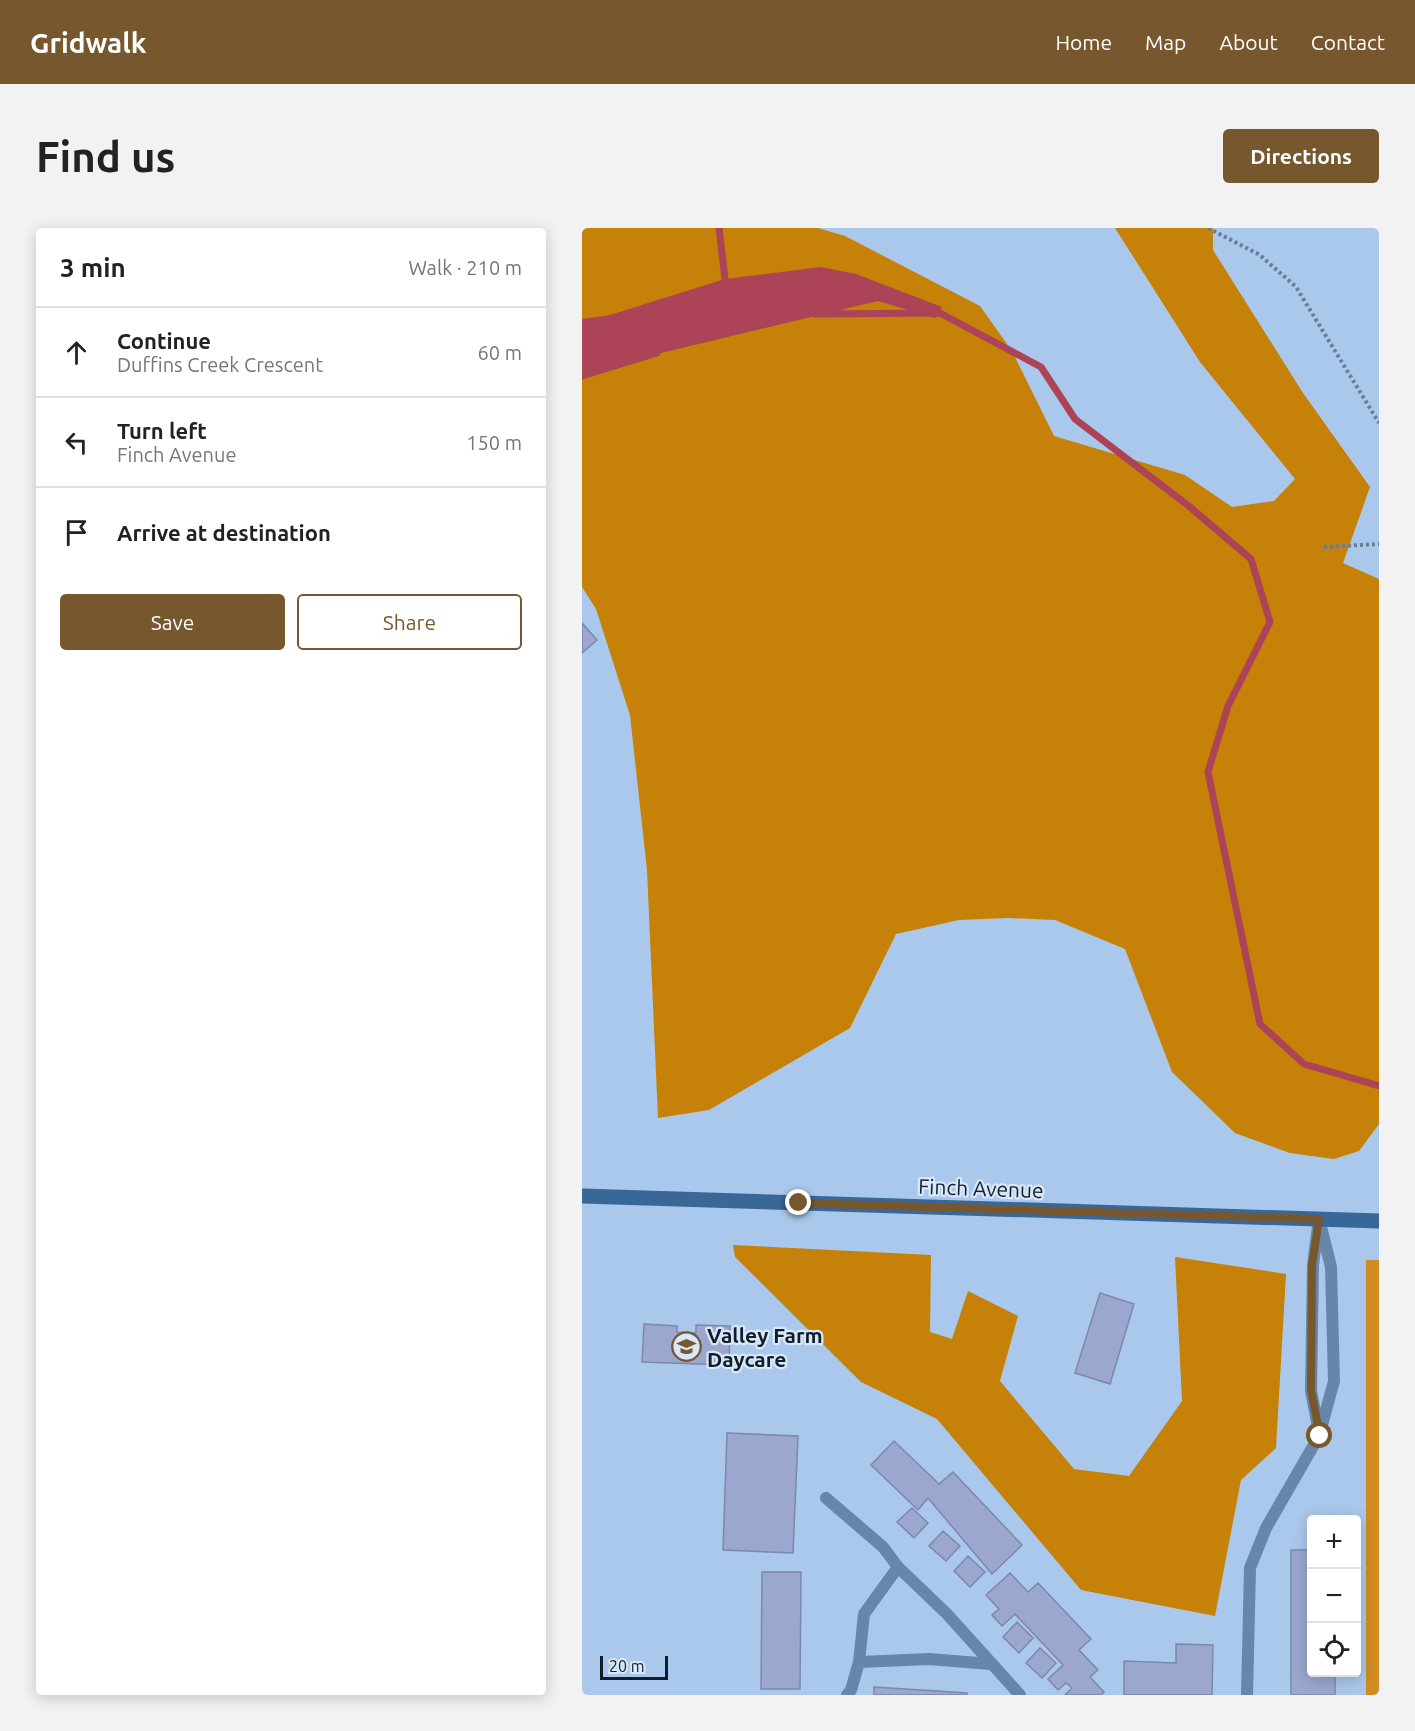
<!DOCTYPE html>
<meta charset="utf-8">
<style>
body{margin:0;font-family:Ubuntu,sans-serif;background:#f2f2f2;color:#222}
.controls{position:absolute;right:18px;bottom:18px;display:grid;overflow:hidden;border-radius:6px;box-shadow:0 3px 15px #0003}
.controls button{width:54px;height:54px;display:grid;place-items:center;padding:0;border:0;border-bottom:2px solid #e0e0e0;background:#fff;color:#222;font:30px sans-serif}
.scale{position:absolute;left:18px;bottom:15px;width:68px;box-sizing:border-box;padding-left:6px;border:3px solid #121d2a;border-top:0;font-size:16px;line-height:21px;white-space:nowrap;color:#121d2a;-webkit-text-stroke:4px #d8e7f9;paint-order:stroke}
.stop{position:absolute;width:18px;height:18px;margin:-14px;border:4px solid #77572d;border-radius:50%;background:#fff}
.stop.end{background:#77572d;border-color:#fff;box-shadow:0 2px 6px #0008}
.list{margin:0;padding:0;list-style:none}
h2{display:flex;justify-content:space-between;align-items:center;height:78px;margin:0;padding:0 24px;font-size:26px}
h2 small{font-size:20px;font-weight:400;color:#767676}
.list li{display:grid;grid-template-columns:39px 1fr auto;gap:18px;align-items:center;box-sizing:border-box;height:90px;padding:0 24px;border-top:2px solid #e0e0e0}
.list b{display:block;font-size:22px;white-space:nowrap}
.list p{margin:0;font-size:20px;white-space:nowrap;color:#767676}
.list em{font-size:20px;font-style:normal;color:#767676}
.actions{display:flex;gap:12px;padding:18px 24px}
.actions a{flex:1;padding:14px 0;border:2px solid #77572d;border-radius:6px;text-align:center;font-size:21px;color:#77572d}
.actions .main{background:#77572d;color:#fff}
.icon{flex:none;width:33px;height:33px;fill:none;stroke:currentColor;stroke-width:2;stroke-linecap:round;stroke-linejoin:round}
.map{position:relative;flex:none;width:797px;height:1467px;overflow:hidden;border-radius:6px}
header{display:flex;align-items:center;gap:36px;box-sizing:border-box;height:84px;padding:0 30px;background:#77572d;color:#fff}
header strong{font-size:28px}
nav{display:flex;gap:33px;margin-inline-start:auto;font-size:21px}
.intro{display:flex;align-items:center;justify-content:space-between;box-sizing:border-box;height:144px;padding:0 36px}
h1{margin:0;font-size:42px}
.button{padding:15px 27px;border-radius:6px;background:#77572d;color:#fff;font-size:21px;font-weight:700}
main{display:flex;gap:36px;padding:0 36px}
aside{flex:1;background:#fff;border-radius:6px;box-shadow:0 3px 15px #0003}
.map>svg:first-child{display:block}
.green{fill:#d08c22}
.forest{fill:#c58108}
.water{fill:#ad4357}
.lines{fill:none;stroke-linecap:round;stroke-linejoin:round}
.stream{stroke:#ad4357;stroke-width:7}
.building{fill:#9ba7cf;stroke:#7c87ad;stroke-width:1.5}
.path{stroke:#687d97;stroke-width:4;stroke-dasharray:3 3;stroke-linecap:butt}
.lane{stroke:#6886a9;stroke-width:12}
.secondary{stroke:#396798;stroke-width:15}
.route{stroke:#77572d;stroke-width:8}
.labels{text-anchor:middle;dominant-baseline:central;stroke-width:4.5;stroke-linejoin:round;paint-order:stroke}
.street-label{font-size:21px;fill:#121d2a;stroke:#d8e7f9}
.poi-label{font-size:21px;font-weight:bold;fill:#121d2a;stroke:#d8e7f9;text-anchor:start}
</style>
<header>
<strong>Gridwalk</strong>
<nav><a>Home</a><a>Map</a><a>About</a><a>Contact</a></nav>
</header>
<div class="intro"><h1>Find us</h1><a class="button">Directions</a></div>
<main>
<aside>
<h2>3 min<small>Walk · 210 m</small></h2>
<ul class="list">
<li><svg class="icon" aria-label="ahead" viewBox="0 0 24 24"><path d="M12 20V5M6 11l6-6 6 6"/></svg><div><b>Continue</b><p>Duffins Creek Crescent</p></div><em>60 m</em></li>
<li><svg class="icon" aria-label="left" viewBox="0 0 24 24"><path d="M17 20v-9H6M10 6l-5 5 5 5"/></svg><div><b>Turn left</b><p>Finch Avenue</p></div><em>150 m</em></li>
<li><svg class="icon" aria-label="arrive" viewBox="0 0 24 24"><path d="M6 21V4h12l-3 4 3 4H6"/></svg><div><b>Arrive at destination</b></div></li>
</ul>
<div class="actions"><a class="main">Save</a><a>Share</a></div>
</aside>
<div class="map">
<svg width="797" height="1467" viewBox="0 0 797 1467">
<rect width="100%" height="100%" fill="#aac8eb"/>
<path class="green" d="M784,1032H797V1467H784Z"/>
<path class="forest" d="M0,0H236L263,8L398,78L430,123L472,208L603,247L650,279L692,273L713,251L618,134L533,0H631V22L721,165L788,259L761,335L797,351V896L777,923L752,931L708,925L653,905L590,844L543,721L473,692L426,690L377,692L314,706L268,800L127,882L76,890L65,642L48,487L14,381L0,359Z
M151,1017L349,1027L348,1104L370,1111L386,1063L436,1088L418,1153L492,1241L547,1248L600,1173L593,1029L704,1046L694,1220L659,1252L633,1388L499,1362L355,1191L279,1154L153,1029Z"/>
<path class="water" d="M239,39L274,46L360,79L353,90L296,73L0,144V91L28,87L143,51Z"/>
<g class="lines">
<path class="stream" d="M137,0L143,51
M233,86L358,85L459,139L493,191L608,279L669,331L688,394L646,478L626,544L678,796L722,836L797,858
M0,148L75,125"/>
</g>
<path class="building" d="M0,395L15,412L0,425Z
M518,1065L552,1076L528,1156L493,1145Z
M62,1096L95,1098V1104L114,1105V1097L148,1098L147,1137L60,1134Z
M145,1205L216,1208L211,1325L141,1322Z
M312,1213L357,1256L371,1244L440,1317L410,1346L346,1270L336,1282L289,1237Z
M330,1280L346,1295L332,1310L315,1294Z
M361,1303L378,1318L364,1333L347,1318Z
M729,1308L730,1444H753V1467H709V1322H729Z
M386,1328L403,1344L388,1359L372,1343Z
M180,1344H219L218,1461H179Z
M428,1345L446,1364L456,1355L509,1411L497,1422L516,1442L508,1449L522,1464L519,1467H483L490,1460L484,1455L476,1462L466,1451L481,1437L433,1386L420,1398L410,1387L417,1381L404,1367Z
M435,1394L451,1410L437,1425L421,1409Z
M594,1416L631,1417L630,1467H542V1433L594,1435Z
M458,1420L474,1435L460,1450L444,1435Z
M292,1459L385,1465V1467H292Z"/>
<g class="lines">
<path class="path" d="M626,0L678,27L714,59L797,195
M742,319L797,316"/>
<path class="lane" d="M736,998L731,1037L729,1163L737,1204
M244,1270L301,1319L316,1339L365,1386L438,1467
M277,1434L347,1431L409,1436
M265,1467L269,1462L277,1434L282,1386L316,1339
M665,1467L668,1340L684,1300L737,1208L752,1153L749,1039L737,991"/>
<path class="secondary" d="M0,968L797,993"/>
</g>
<g class="lines">
<path class="route" d="M217,975L737,991L730,1037L729,1162L738,1208"/>
</g>
<defs>
<symbol id="school-ring" viewBox="-11 -11 22 22"><circle r="9.5" fill="#d8e7f9" stroke="#77572d" stroke-width="1.5"/><path d="M0-5L7-2L0 1L-7-2ZM-4 1L0 2.5L4 1V4Q0 6-4 4Z" fill="#77572d"/></symbol>
</defs>
<g fill-rule="evenodd">
<use href="#school-ring" x="88" y="1102" width="33" height="33"/>
</g>
<g class="labels">
<g class="street-label">
<text transform="translate(399 960) rotate(2)">Finch Avenue</text>
</g>
<g class="poi-label">
<text x="125" y="1107">Valley Farm<tspan x="125" dy="24">Daycare</tspan></text>
</g>
</g>
</svg>
<div class="controls">
<button>+</button>
<button>−</button>
<button><svg class="icon" aria-label="locate" viewBox="0 0 24 24"><circle cx="12" cy="12" r="6"/><path d="M12 2v4M12 18v4M2 12h4M18 12h4"/></svg></button>
</div>
<div class="scale">20 m</div>
<div class="stop" style="left:738px;top:1208px"></div>
<div class="stop end" style="left:217px;top:975px"></div>
</div>
</main>
